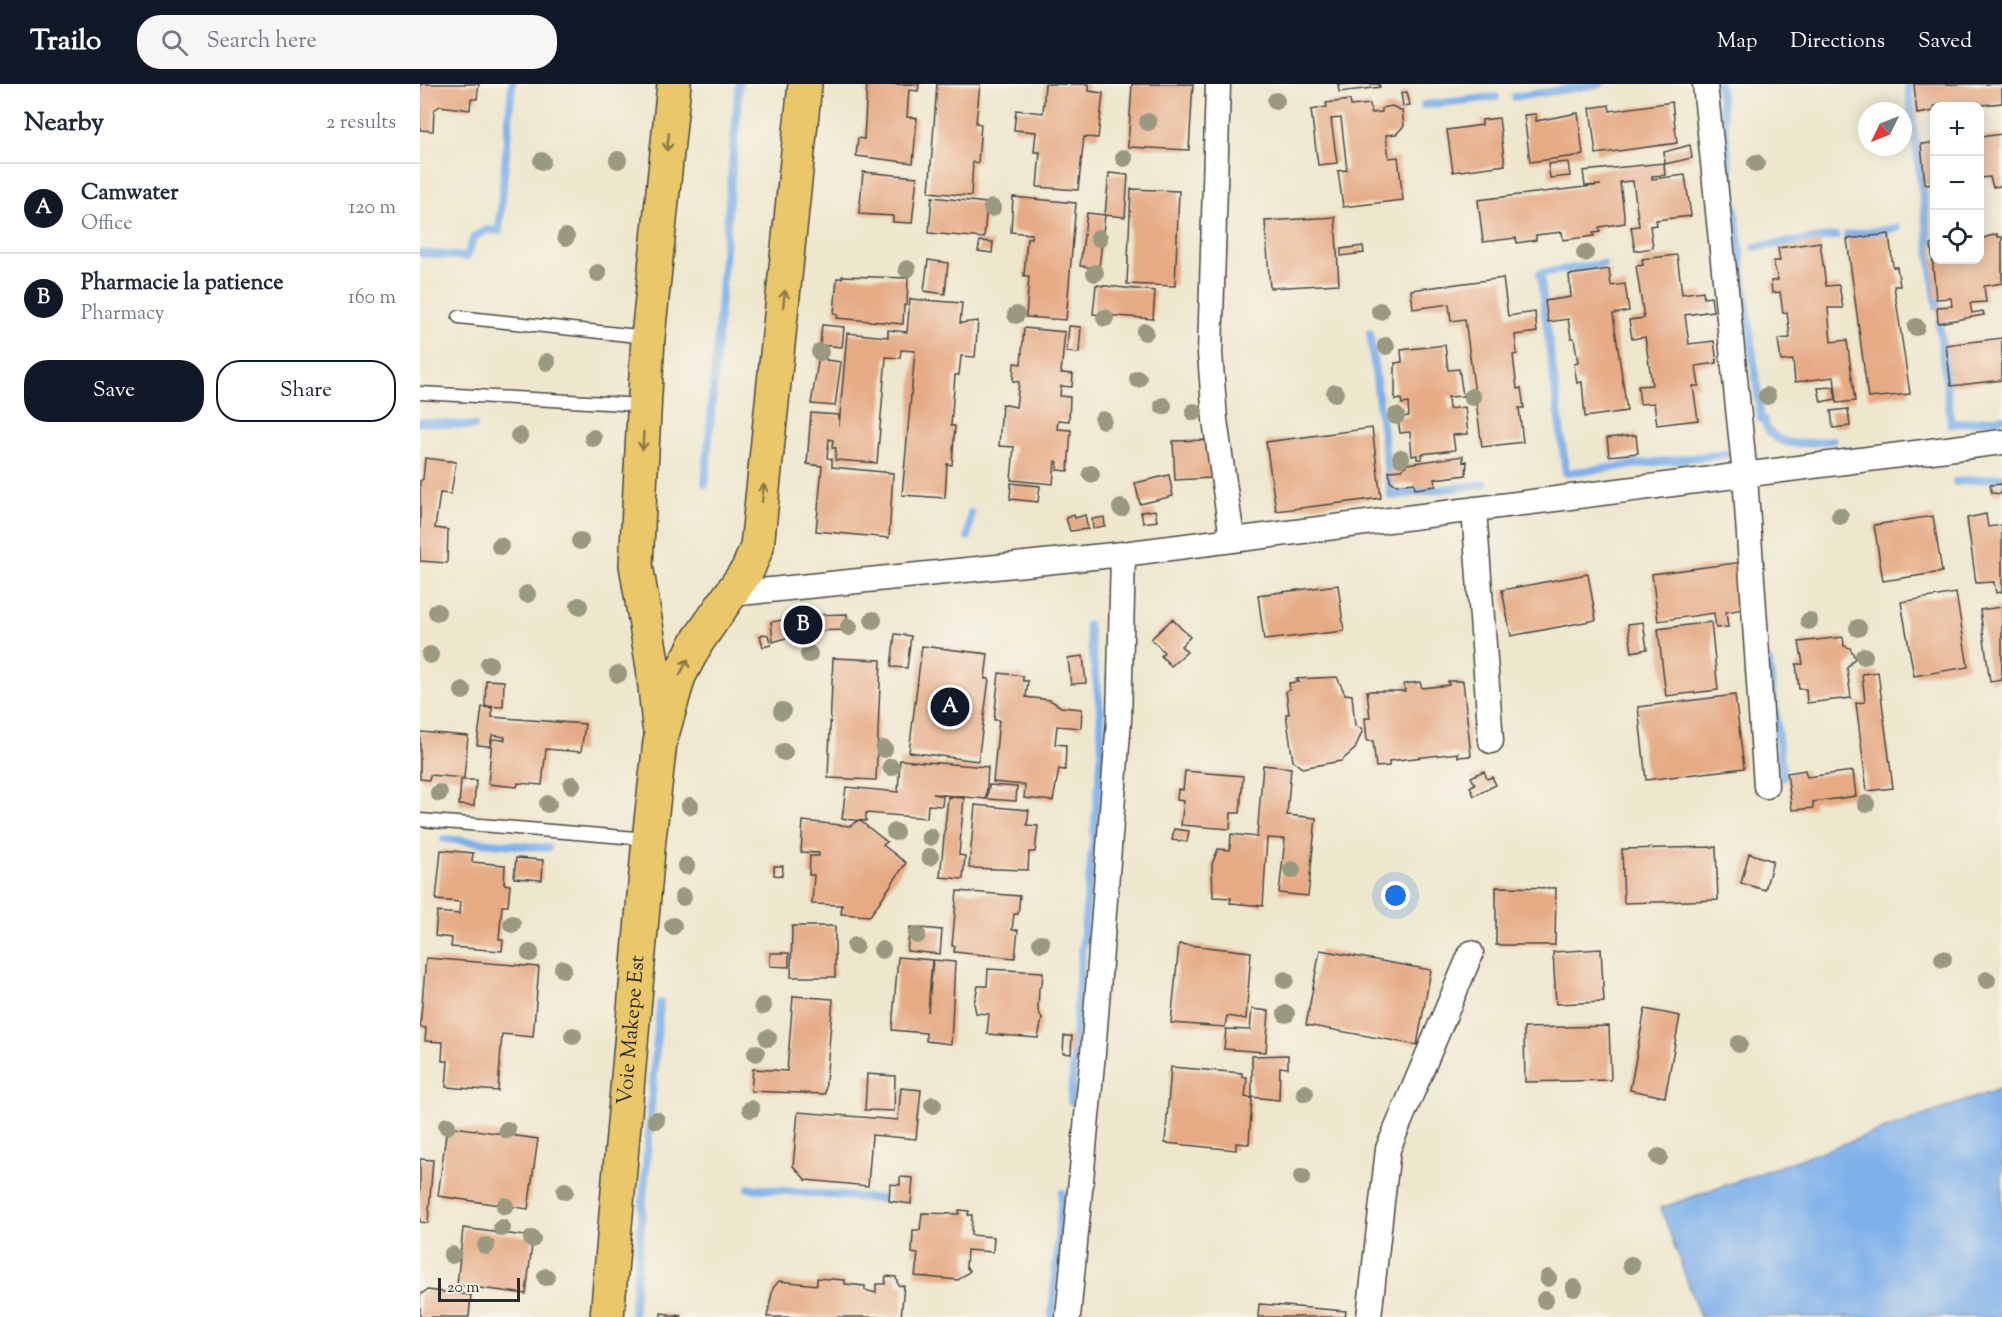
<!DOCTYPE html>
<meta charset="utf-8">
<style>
body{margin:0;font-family:"Sorts Mill Goudy",serif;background:#f6f6f7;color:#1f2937}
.controls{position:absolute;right:18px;top:18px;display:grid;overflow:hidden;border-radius:12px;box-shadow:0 3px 15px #0003}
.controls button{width:54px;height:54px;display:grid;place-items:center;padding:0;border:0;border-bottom:2px solid #e0e1e3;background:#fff;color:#1f2937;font:30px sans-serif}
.compass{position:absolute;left:1438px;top:18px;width:54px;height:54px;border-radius:50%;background:#fff;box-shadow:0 3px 15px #0003;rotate:227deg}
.scale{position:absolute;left:18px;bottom:15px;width:82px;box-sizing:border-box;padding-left:6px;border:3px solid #2b2b2b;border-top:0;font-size:16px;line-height:21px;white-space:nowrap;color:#2b2b2b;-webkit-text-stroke:4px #f7f3e8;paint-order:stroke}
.you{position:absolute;left:976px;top:812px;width:21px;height:21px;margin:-15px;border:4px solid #fff;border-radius:50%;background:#1a73e8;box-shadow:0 0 0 9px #1a73e833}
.badge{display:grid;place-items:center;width:39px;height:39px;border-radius:50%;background:#111827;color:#fff;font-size:20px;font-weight:700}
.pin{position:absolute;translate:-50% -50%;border:3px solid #fff;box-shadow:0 2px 6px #0006}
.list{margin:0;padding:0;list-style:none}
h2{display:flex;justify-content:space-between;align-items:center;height:78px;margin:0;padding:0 24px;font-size:26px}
h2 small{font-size:20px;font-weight:400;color:#747a83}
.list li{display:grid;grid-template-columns:39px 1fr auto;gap:18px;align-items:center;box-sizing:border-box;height:90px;padding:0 24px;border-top:2px solid #e0e1e3}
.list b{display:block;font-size:22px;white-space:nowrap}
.list p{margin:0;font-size:20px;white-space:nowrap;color:#747a83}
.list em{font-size:20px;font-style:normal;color:#747a83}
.actions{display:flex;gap:12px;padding:18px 24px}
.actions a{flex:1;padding:14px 0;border:2px solid #111827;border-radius:24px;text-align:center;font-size:21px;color:#111827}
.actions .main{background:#111827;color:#fff}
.icon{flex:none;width:33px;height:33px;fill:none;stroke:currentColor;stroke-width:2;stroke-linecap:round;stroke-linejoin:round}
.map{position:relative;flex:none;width:1582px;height:1233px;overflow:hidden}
header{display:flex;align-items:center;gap:36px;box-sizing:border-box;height:84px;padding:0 30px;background:#111827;color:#fff}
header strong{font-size:28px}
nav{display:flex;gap:33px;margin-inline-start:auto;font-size:21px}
.search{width:420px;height:54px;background:#f6f6f7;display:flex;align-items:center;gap:15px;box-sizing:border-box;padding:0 21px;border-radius:24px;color:#747a83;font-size:22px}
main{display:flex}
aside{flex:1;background:#fff}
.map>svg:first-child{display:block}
.water{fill:#7eb0ea;stroke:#546e8a;stroke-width:1.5}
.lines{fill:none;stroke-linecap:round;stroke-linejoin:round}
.stream{stroke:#7eb0ea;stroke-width:8}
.building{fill:#e6ab85}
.service-casing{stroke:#484743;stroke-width:15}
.minor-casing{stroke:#484743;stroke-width:27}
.primary-casing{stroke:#484743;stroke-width:36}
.service{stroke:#fff;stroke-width:12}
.minor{stroke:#fff;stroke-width:24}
.primary{stroke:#eac769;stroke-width:33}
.tree{fill:#98997e}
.oneway{stroke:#8a794a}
.labels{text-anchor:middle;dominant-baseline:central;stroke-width:4.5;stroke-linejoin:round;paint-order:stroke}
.street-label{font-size:21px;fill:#2b2b2b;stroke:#f7f3e8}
</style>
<header>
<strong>Trailo</strong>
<div class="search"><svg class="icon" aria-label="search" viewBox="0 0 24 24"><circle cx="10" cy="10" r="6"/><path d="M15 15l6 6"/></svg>Search here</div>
<nav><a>Map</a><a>Directions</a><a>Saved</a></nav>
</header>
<main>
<aside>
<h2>Nearby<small>2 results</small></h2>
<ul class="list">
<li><span class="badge">A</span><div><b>Camwater</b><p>Office</p></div><em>120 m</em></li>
<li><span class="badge">B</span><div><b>Pharmacie la patience</b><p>Pharmacy</p></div><em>160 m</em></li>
</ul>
<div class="actions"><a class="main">Save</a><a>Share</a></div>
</aside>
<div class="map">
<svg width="1582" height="1233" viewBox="0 0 1582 1233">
<rect width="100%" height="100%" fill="#f7f3e8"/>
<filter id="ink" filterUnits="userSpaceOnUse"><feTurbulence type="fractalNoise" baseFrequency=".0167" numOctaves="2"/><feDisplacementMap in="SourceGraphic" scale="12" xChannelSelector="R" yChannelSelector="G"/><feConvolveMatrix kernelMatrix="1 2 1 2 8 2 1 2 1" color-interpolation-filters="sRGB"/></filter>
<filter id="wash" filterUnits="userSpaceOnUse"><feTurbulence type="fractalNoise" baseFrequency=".008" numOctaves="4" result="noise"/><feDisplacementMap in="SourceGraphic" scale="24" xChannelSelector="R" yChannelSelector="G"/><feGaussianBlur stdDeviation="1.35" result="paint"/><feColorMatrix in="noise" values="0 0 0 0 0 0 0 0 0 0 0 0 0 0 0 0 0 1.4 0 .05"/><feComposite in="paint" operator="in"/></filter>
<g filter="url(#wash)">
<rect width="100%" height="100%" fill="#eee7cd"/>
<path class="water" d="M1582,1004V1233H1280L1241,1124Z"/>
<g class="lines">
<path class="stream" d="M1299,0L1341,335L1344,336C1353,368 1387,359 1413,356
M1488,0L1517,223
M1095,13L1180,0
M1004,21L1076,13
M1427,151L1477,144
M1335,163L1416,152
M0,169L47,173L54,153L67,146L79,147L92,0
M1183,180L1120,189L1146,389L1313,369
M1519,239L1531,340L1582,334
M950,249L971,412L1064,400
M0,338L54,342
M1536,398L1582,393
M285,400L319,0
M548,453L551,429
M1349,578L1363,693
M24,755L128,764
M651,1017L659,897L682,668L680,623L668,541
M329,1104L461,1115
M213,1233L240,919
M632,1233L642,1109"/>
</g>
<g id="blocks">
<path class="building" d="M0,0H59L57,15H51L50,26L20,22L14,26L13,47L0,46Z
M447,0H499L498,7L489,6L487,33L497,34L493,79L436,72L438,54L444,55Z
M517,0H560L556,39L561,40L558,79L553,78L551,112L509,108Z
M625,0H669V7L683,9L678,54L664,53L658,106L617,103L620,68H614L616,48L594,46L596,26L623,29Z
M712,0H773L769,66L708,63Z
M918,0H959L960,3L919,8Z
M1494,0H1582V19L1552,22H1514V27L1497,30Z
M987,8L990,21L983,22L981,9Z
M930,16L931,22L950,20L951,29L962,28V24L972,22L982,27L984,42L976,50L966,51L969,74L978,73L983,116L923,123L918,87L927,86L921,34L911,35L917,79L898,81L891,26L907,23L906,19Z
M1252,18L1257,59L1176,70L1170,24L1189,21L1190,27Z
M1158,29L1163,71L1110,78L1104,31L1116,30V37Z
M1079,34L1085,81L1033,88L1027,46L1062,41V36Z
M1582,50V102L1573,103L1570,93L1560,94V53Z
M1514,59V100L1505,101L1501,60Z
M1270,61L1272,74L1245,80L1244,68Z
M1148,78L1150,92L1130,94L1128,80Z
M1244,79L1245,91L1232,92V95L1265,91L1271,132L1236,136L1237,141L1230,142L1233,164L1215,167L1211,143L1219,142L1213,97L1200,98L1205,139L1179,143L1180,148L1173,149L1174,152L1143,156L1142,148L1116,151V156L1097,159L1096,154L1063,158L1058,116L1181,101L1165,102L1163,87Z
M443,88L497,93L492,139L473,138V132L439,130Z
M689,89L708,91L705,133L685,131Z
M711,105L759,107L755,202L707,200Z
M512,113L567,119L564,154L509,149Z
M593,113L656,119L646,236L606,233L609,192H604L607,154H611L612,150L591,148Z
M667,129L685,131L679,184L660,182Z
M915,133L919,200L850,204L845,137Z
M1469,150L1473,183H1477L1480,202H1474L1490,310L1448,314L1427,155Z
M1577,150L1578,153H1582V199L1564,202L1566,218L1550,219L1552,229L1563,227L1564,231L1518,239L1517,223L1532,222L1531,214L1516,215L1511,161L1514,159V176H1560V155Z
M560,157L573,158L572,169L558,167Z
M1400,158L1406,202L1419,201L1423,224H1408L1411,258L1427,256L1435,317L1417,319L1414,293L1375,298L1373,276L1361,277L1358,255L1370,254L1367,228L1363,229L1360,208L1352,209L1351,197L1358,196L1353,177H1360L1358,164Z
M943,162L944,169L921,172V165Z
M1257,171L1262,210L1283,207L1284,214L1291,213L1293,227L1265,231L1269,260L1294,257L1297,279L1276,282L1279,302H1273L1278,336L1237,341L1234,319L1220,320L1218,302L1232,301L1225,253L1212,255L1209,236L1224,234L1216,182L1223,181L1222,175Z
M508,176L528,179L525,210L504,207Z
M1189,185L1191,202L1205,200L1209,227L1193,230L1207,327L1165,333L1162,298L1157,299L1154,280L1158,279L1154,254H1151L1148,235L1128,238L1125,217L1151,213L1149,191Z
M422,192L488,194L487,221H484L483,240L417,234L418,231L414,230L417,194H422Z
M1083,194L1088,232L1115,228L1117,248L1095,251L1097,270L1093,271L1097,305L1101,304L1104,324H1099L1103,358L1062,363L1045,235L1031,237L1029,220L993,225L991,206Z
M676,201L735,207L733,235L673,230Z
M490,215L542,219L540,239L558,237L555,273L541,272L539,291H535L531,342H535L532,381L527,380L525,414L482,411L495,267L481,266L480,274L466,273L457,379L415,376L416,364H412L413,356L409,355L407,374L412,375V383L473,389L469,454L396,447L402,382L387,380L391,329L419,331V342L427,249L468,253V246L487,248Z
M402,241L424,243L422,263L400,261Z
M649,242L661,243L659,269L647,268Z
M604,244L645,248L641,289L653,290L652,303L641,302L640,312L650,313L649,337L638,336L637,345L651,346L648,387L637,386L638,378L635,377L633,400L591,396L594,363L579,362L582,320L596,323L599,298L593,297L594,279L601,280Z
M1582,254V296L1531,302L1526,261Z
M1025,261L1028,286L1039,285L1043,312L1028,313L1029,325L1045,323L1048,350L1033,351L1035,366L1002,370V375H997V371L992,372L990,348L980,349L978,334L989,332L988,319L982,320L981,315L975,316V279L982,278L981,266Z
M399,272L406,273V276L421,278L415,322L391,320Z
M1414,303L1416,315L1401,318L1398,304Z
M1428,325L1430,342L1413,344L1411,327Z
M952,344L961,414L856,427L846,358Z
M1216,351L1218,369L1189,372L1187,354Z
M789,356L791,394L755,396L753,357Z
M1043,372V378L1047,377L1046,391L1015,395L1016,402L995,405L994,399L976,401L970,396L969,387L982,386L987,380Z
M5,374L36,378L31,410L20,409L15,444L28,446L27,479L0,477V397L3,395Z
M749,391L753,412L720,420L715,399Z
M591,399L620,402L618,418L590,415Z
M1582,400L1581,410L1572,409L1570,401Z
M735,426L737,437L723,439L721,428Z
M1566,430L1568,443L1582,441V508L1576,509L1574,498L1556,499L1547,434Z
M654,431L655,434L665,431L668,445L650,447L646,434Z
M1513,432L1522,488L1463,497L1454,441Z
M684,433L685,442L673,444L672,435Z
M1323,478L1329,524L1306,528L1308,543L1296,544L1294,529L1238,537L1232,490Z
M1168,490L1176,536L1091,552L1082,506Z
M918,501L924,547L844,556L838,511Z
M1536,509L1548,583L1494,592L1481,518Z
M1582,523V596L1570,598L1560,526Z
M427,530V546L388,547L353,558L351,538L389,531Z
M752,535L770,553L761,562L767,568L751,582L741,572L744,568L731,555Z
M1223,538L1227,565L1212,568L1208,540Z
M1291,538L1298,606L1246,612L1238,545Z
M344,550L348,551L351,561L343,563L340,552Z
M475,550L491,552L487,584L471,583Z
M1423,553L1424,562L1430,564L1435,574L1427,584L1431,614L1387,619L1386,605H1379L1376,580H1383L1379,558Z
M502,562L568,570L565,595H569L558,677L489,668Z
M663,572L666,599L651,600L648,574Z
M413,574L461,576L456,696L408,694Z
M1458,588L1473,704L1447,707L1436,619L1445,618L1442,590Z
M579,589L603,592V597H608L606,613L630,616L641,623L662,625L661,644L637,642L635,660L646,661L645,686L639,685L633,717L604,714L605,701L573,698L579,636H574Z
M917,593L925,610L932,611L935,642L943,645L935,665L921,677L882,684L873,677L866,630H869L866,607L870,606L869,599L879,598L876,595Z
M66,596L84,597L83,623L65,622Z
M1028,597H1043L1051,672L1038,673V669L969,677V682L956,683L953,657H947L945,634H950L947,607H985L984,600L1000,598L1002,604L1029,601Z
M1315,611L1324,684L1226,696L1218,623Z
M62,623L72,624V633L165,640L161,668L126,665L122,701L98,699L97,703L68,700L72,655L85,656V653L72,651L70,662L57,661Z
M0,648L48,652L44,694L10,691L9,696L0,695Z
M480,676L568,683L566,715L513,710L523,712L522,722L508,721L507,734L446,729V737L422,735L426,703L478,708Z
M843,681L871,684L867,731L896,734L888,812L859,809L865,755L847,754L843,822L810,819L811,814L793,813L792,780L798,765L810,766L811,750L837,753Z
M1385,686L1387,693L1433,687L1436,712L1393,718V724L1372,726L1367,689Z
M765,687L823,692L820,729H811L810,745L761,741L764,717L757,716L758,705L763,706Z
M1064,687L1067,695L1072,693L1076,701L1054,712L1050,703L1055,700L1051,693Z
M41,696H56L54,722L39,721Z
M569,701L597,703L596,717L567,715Z
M528,713L544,714L539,771L545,772L543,795L520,793Z
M555,721L609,726L607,741L618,742L615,768H609L608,786L549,784Z
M439,736L467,758L463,761L486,779L450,832L421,830L422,821L392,820L394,791H389L390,772H399V769L381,768L383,737L430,742Z
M754,745L769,747L767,758L752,756Z
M1296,763L1298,816L1204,819L1202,765Z
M21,766L53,769L52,778L85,781L84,800L90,801L88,822H82L79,855L83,856L82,867L31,863L32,854L15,852L17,828L39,830L40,818L16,816Z
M1329,769L1353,777L1345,806L1321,799Z
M96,774L123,776L122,796L94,794Z
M354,782H363L362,792L354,791Z
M1076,803L1136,804L1135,861H1076Z
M537,807L600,812L598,830H594L592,846H598L595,874L534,868L535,862H532Z
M372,842H415V893H371Z
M490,843L522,846L520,870L487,867Z
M759,860L831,868L826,935L807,932L805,943L751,939Z
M1181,865L1184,918L1136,920L1133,868Z
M900,866L1011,886L997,961L886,941Z
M350,869H369V883L350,882Z
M478,873L512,876L508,928L513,876L535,878L531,960L506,957V949L472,946Z
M6,874L119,883L113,953L82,950L78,1007L26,1003L28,977H22L23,958L5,957L6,944L0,943Z
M568,885L623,888L622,901L619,904L618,926L622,935L618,954L567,950L569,930L556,929L554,919L558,902H567Z
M373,912L413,915L405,1010L331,1007L333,985L367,987Z
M832,925L849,927L846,968L804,965L806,945L830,946Z
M1225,925L1260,932L1245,1013L1210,1006Z
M1189,942L1191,996L1105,998L1104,944Z
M644,952H652L651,970L643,969Z
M868,971V984L860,983L859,1016L832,1013V972Z
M751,983L822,989V993H827L825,1013L832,1014L829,1060L816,1059V1066L745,1059Z
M447,990L475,992L474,1027L445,1026Z
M481,1004L501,1006L496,1055L452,1051L448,1102L386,1096L373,1082L378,1028L478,1036Z
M27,1042L118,1055L108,1125L18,1112Z
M0,1075L13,1076L8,1139L0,1138Z
M480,1093L493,1094L491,1120L469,1117L470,1100L480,1101Z
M539,1126L549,1127L548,1131H552L551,1151L574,1153L573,1168L547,1166L546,1183L550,1187L538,1196L495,1192L498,1170L492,1169L493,1146H500L502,1129L539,1130Z
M43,1144L113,1153L106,1210L37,1201Z
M466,1192L476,1193L478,1201L484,1202L481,1233H347L353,1204L359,1197L397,1201V1194L425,1196V1200L445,1202V1206L456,1209V1200H465Z
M7,1206L51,1211L49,1233H0V1211Z
M839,1220L926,1227L925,1233H838Z
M241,1229L261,1232V1233H241Z"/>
</g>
</g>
<g filter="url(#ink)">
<use href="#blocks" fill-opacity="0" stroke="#484743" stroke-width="1.5"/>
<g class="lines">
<defs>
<path id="service" d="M39,233L227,253
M0,309L223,321
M0,736L228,755"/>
<path id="minor" d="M798,0L790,269L795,336L812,454
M1285,0L1325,392L1346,702
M1054,425L1071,657
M311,510L703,470L1582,358
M648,1233L673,969L699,636L703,470
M949,1233L968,1065L1051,869"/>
<g id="primary">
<path d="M239,642L233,583L216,481L228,253L254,0"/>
<path id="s1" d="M187,1233L229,755L240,658L259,592L277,558L328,485L337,463L385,0"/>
</g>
</defs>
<use href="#service" class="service-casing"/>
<use href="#minor" class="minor-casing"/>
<use href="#primary" class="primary-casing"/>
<use href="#service" class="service"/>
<use href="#minor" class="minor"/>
<use href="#primary" class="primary"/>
</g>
<g class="tree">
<circle cx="856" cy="17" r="9"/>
<circle cx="728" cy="38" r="9"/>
<circle cx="704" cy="74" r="9"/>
<circle cx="198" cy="76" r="9"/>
<circle cx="122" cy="77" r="9"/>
<circle cx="1336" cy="79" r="9"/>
<circle cx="572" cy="124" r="9"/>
<circle cx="146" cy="153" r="9"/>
<circle cx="679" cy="154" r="9"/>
<circle cx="1165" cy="169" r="9"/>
<circle cx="487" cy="185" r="9"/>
<circle cx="178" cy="189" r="9"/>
<circle cx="675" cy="189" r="9"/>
<circle cx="960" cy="227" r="9"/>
<circle cx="596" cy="231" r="9"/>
<circle cx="685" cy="234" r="9"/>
<circle cx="1496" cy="243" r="9"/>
<circle cx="725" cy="248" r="9"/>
<circle cx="966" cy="262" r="9"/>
<circle cx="400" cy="268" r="9"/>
<circle cx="127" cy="278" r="9"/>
<circle cx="718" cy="295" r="9"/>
<circle cx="915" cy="309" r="9"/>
<circle cx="1347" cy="312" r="9"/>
<circle cx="1052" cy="313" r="9"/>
<circle cx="743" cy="322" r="9"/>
<circle cx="774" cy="328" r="9"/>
<circle cx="976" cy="332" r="9"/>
<circle cx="683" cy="336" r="9"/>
<circle cx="99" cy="352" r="9"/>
<circle cx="173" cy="354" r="9"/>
<circle cx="981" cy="374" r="9"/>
<circle cx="671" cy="390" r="9"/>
<circle cx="701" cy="424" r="9"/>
<circle cx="1420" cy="432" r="9"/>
<circle cx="160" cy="457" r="9"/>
<circle cx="80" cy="462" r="9"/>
<circle cx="107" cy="510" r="9"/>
<circle cx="159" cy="522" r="9"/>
<circle cx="17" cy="528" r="9"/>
<circle cx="453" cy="536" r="9"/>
<circle cx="1389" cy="537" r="9"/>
<circle cx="429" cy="543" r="9"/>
<circle cx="1438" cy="544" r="9"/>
<circle cx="389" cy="570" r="9"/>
<circle cx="10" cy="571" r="9"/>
<circle cx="1444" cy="572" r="9"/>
<circle cx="69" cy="580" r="9"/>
<circle cx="198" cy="590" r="9"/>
<circle cx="43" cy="607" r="9"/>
<circle cx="362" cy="627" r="9"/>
<circle cx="464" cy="665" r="9"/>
<circle cx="364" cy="668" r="9"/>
<circle cx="471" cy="683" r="9"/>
<circle cx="152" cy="701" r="9"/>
<circle cx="19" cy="709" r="9"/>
<circle cx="128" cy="720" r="9"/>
<circle cx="1446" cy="720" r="9"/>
<circle cx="270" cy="722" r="9"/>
<circle cx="475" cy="748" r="9"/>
<circle cx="510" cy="753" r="9"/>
<circle cx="510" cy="773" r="9"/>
<circle cx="266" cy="782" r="9"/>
<circle cx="872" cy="786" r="9"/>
<circle cx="263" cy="813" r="9"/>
<circle cx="92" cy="840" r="9"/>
<circle cx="253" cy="842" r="9"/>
<circle cx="497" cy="851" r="9"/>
<circle cx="621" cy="859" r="9"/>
<circle cx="435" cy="862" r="9"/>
<circle cx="462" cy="866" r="9"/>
<circle cx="110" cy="869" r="9"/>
<circle cx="1523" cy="875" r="9"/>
<circle cx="143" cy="885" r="9"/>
<circle cx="865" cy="896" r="9"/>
<circle cx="1567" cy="896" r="9"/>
<circle cx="343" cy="922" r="9"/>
<circle cx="866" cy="930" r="9"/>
<circle cx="153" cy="952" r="9"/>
<circle cx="348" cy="954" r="9"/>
<circle cx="1319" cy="960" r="9"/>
<circle cx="336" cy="969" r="9"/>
<circle cx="885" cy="1009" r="9"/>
<circle cx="513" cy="1021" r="9"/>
<circle cx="331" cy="1025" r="9"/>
<circle cx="236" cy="1036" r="9"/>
<circle cx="27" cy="1042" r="9"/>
<circle cx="87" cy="1046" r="9"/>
<circle cx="1239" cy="1073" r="9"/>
<circle cx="882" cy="1093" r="9"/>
<circle cx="145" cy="1107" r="9"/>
<circle cx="85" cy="1122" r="9"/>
<circle cx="82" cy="1144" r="9"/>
<circle cx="112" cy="1155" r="9"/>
<circle cx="66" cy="1162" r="9"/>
<circle cx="32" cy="1171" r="9"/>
<circle cx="1211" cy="1181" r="9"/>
<circle cx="126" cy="1193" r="9"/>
<circle cx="1128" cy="1194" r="9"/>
<circle cx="1154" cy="1204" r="9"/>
<circle cx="1125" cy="1216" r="9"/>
</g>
<defs><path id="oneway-shaft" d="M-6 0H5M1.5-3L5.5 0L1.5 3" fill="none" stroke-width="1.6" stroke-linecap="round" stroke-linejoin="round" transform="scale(1.5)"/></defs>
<g class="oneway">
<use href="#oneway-shaft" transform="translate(248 58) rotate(96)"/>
<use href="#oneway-shaft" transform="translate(364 215) rotate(-84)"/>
<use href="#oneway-shaft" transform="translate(223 357) rotate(93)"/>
<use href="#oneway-shaft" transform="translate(343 409) rotate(-84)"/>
<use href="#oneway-shaft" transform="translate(264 583) rotate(-63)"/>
</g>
</g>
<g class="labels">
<g class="street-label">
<text stroke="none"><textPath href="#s1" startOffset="288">Voie Makepe Est</textPath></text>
</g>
</g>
</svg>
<div class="controls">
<button>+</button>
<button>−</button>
<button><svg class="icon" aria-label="locate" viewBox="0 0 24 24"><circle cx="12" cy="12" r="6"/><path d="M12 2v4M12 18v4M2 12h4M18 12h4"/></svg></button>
</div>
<svg class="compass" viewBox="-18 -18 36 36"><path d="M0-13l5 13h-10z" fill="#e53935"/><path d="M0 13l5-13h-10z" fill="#747a83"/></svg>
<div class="scale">20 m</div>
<div class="you"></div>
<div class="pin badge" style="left:530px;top:623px">A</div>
<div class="pin badge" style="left:383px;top:541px">B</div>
</div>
</main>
